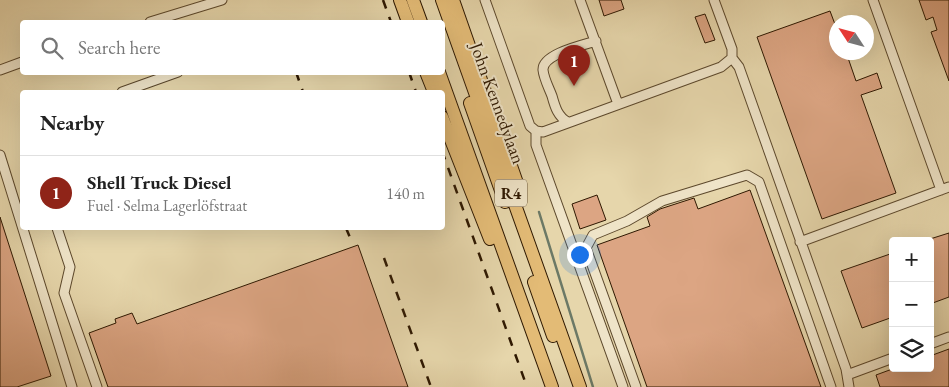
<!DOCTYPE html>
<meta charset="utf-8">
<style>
body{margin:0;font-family:"EB Garamond",serif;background:#f6f6f6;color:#222}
.controls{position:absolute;right:15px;bottom:15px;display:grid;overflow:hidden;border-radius:5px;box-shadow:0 5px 20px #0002}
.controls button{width:45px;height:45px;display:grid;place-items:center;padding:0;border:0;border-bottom:1px solid #e0e0e0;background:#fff;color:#222;font:25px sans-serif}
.compass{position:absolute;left:829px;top:15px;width:45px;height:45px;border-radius:50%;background:#fff;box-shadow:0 5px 20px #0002;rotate:306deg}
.you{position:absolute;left:579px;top:254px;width:18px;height:18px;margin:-12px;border:4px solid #fff;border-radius:50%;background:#1a73e8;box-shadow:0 0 0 8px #1a73e833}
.badge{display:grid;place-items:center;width:32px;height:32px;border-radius:50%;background:#8f2418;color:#fff;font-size:16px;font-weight:700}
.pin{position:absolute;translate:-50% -41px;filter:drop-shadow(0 1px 2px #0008)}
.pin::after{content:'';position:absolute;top:26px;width:18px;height:15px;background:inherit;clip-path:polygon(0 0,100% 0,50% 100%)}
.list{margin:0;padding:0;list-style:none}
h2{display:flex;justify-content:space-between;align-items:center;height:65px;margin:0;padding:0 20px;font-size:21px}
h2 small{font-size:16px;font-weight:400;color:#767676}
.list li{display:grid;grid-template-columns:32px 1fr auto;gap:15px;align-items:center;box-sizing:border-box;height:75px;padding:0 20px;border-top:1px solid #e0e0e0}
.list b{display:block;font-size:19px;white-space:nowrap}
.list p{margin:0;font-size:16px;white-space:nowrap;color:#767676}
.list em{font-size:16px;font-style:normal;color:#767676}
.icon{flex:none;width:28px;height:28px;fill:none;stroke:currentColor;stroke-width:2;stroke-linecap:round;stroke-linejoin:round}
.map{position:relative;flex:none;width:949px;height:387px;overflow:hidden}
.search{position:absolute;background:#fff;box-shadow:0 5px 20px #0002;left:20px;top:20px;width:425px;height:55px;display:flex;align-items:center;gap:12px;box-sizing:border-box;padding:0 18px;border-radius:5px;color:#767676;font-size:19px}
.panel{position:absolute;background:#fff;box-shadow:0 5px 20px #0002;left:20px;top:90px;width:425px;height:140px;border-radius:5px}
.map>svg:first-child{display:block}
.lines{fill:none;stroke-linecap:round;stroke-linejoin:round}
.stream{stroke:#6c7966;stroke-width:2.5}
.building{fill:#dca583;stroke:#2e1801}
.minor-casing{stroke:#5c482c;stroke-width:11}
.highway-casing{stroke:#2e1801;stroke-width:14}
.minor{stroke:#efe4c8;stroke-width:9}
.highway{stroke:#e3bb76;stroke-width:12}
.rail{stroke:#2e1801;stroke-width:2.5;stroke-dasharray:9 9;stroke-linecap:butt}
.labels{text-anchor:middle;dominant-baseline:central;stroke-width:4;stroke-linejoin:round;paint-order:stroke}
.shield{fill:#efe4c8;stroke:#68553d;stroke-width:1}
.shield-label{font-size:16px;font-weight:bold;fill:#2e1801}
.street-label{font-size:18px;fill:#2e1801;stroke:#efe4c8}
</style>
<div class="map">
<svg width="949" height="387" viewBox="0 0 949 387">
<rect width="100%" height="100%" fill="#e6d6ab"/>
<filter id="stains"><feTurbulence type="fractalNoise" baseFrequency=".004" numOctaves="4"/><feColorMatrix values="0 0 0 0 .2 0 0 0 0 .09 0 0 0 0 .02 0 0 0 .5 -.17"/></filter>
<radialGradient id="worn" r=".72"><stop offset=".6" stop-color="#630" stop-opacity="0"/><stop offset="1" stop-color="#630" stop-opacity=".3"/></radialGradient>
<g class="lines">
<path class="stream" d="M539,212L593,387"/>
</g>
<path class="building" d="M599,0H621L624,9L604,16Z
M919,0H949V81L931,32L937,30L933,17L926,20Z
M830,11L836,27V52H846L856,81L877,73L882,88L861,95L896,193L822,219L757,37Z
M705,14L715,40L705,43L695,17Z
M750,190L821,387H647L597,245L650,226L647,217L660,209L694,198L698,209Z
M597,195L606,220L580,229L572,204Z
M0,217L51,376L17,387H0Z
M949,233V297L930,304V239Z
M358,245L408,387H108L89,333L116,323L115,319L132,313L137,324Z
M893,253V317L862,328L841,271Z
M949,349V387H880L876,375L895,368H930V356Z"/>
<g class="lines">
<defs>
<path id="minor" d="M485,0L530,126L536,131L543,132L721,67L732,58
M580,0L618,104
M714,0L732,49V58
M873,0L941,190
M150,22L222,0
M732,58L739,67L846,369L849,387
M0,70L22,62
M122,92L178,72
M568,122C558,117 555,107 552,96C549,88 544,79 543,70C542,54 583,45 596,41
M536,131V145L623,387
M0,155L72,387
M57,228L70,267L64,293L97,387
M800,242L949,187
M930,344L949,337
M847,375L893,358
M636,387L586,248L593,235L627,221L662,201L747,175L759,182L831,387"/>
<path id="highway" d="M400,0L408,22
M413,0L421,22
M442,0L580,387
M453,0L517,183
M426,72L434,92
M439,72L552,387
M470,103L505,202
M442,117L490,239
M534,282L553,336"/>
</defs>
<use href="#minor" class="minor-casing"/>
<use href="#highway" class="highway-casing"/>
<use href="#minor" class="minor"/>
<use href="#highway" class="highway"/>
<path class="rail" d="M383,0L391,22
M296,72L303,92
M409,72L416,92
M442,151L527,387
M346,228L351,240
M384,258L431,387"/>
</g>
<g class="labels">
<rect class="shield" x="495" y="179.5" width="32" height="27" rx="4"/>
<g class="shield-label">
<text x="511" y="193">R4</text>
</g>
<g class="street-label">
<text transform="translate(498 103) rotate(70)">John Kennedylaan</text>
</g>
</g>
<rect width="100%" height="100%" filter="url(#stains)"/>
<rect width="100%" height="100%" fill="url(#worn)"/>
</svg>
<div class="controls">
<button>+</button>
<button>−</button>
<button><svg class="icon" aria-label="layers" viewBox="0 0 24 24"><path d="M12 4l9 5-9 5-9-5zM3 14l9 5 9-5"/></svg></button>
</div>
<svg class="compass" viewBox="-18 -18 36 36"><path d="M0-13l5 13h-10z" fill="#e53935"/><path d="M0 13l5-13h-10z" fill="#767676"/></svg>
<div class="you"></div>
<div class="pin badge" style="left:574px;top:86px">1</div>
<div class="search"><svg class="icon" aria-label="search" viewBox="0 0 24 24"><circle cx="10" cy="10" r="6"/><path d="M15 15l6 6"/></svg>Search here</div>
<section class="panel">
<h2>Nearby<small></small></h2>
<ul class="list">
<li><span class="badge">1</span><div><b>Shell Truck Diesel</b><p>Fuel · Selma Lagerlöfstraat</p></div><em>140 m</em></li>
</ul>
</section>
</div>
